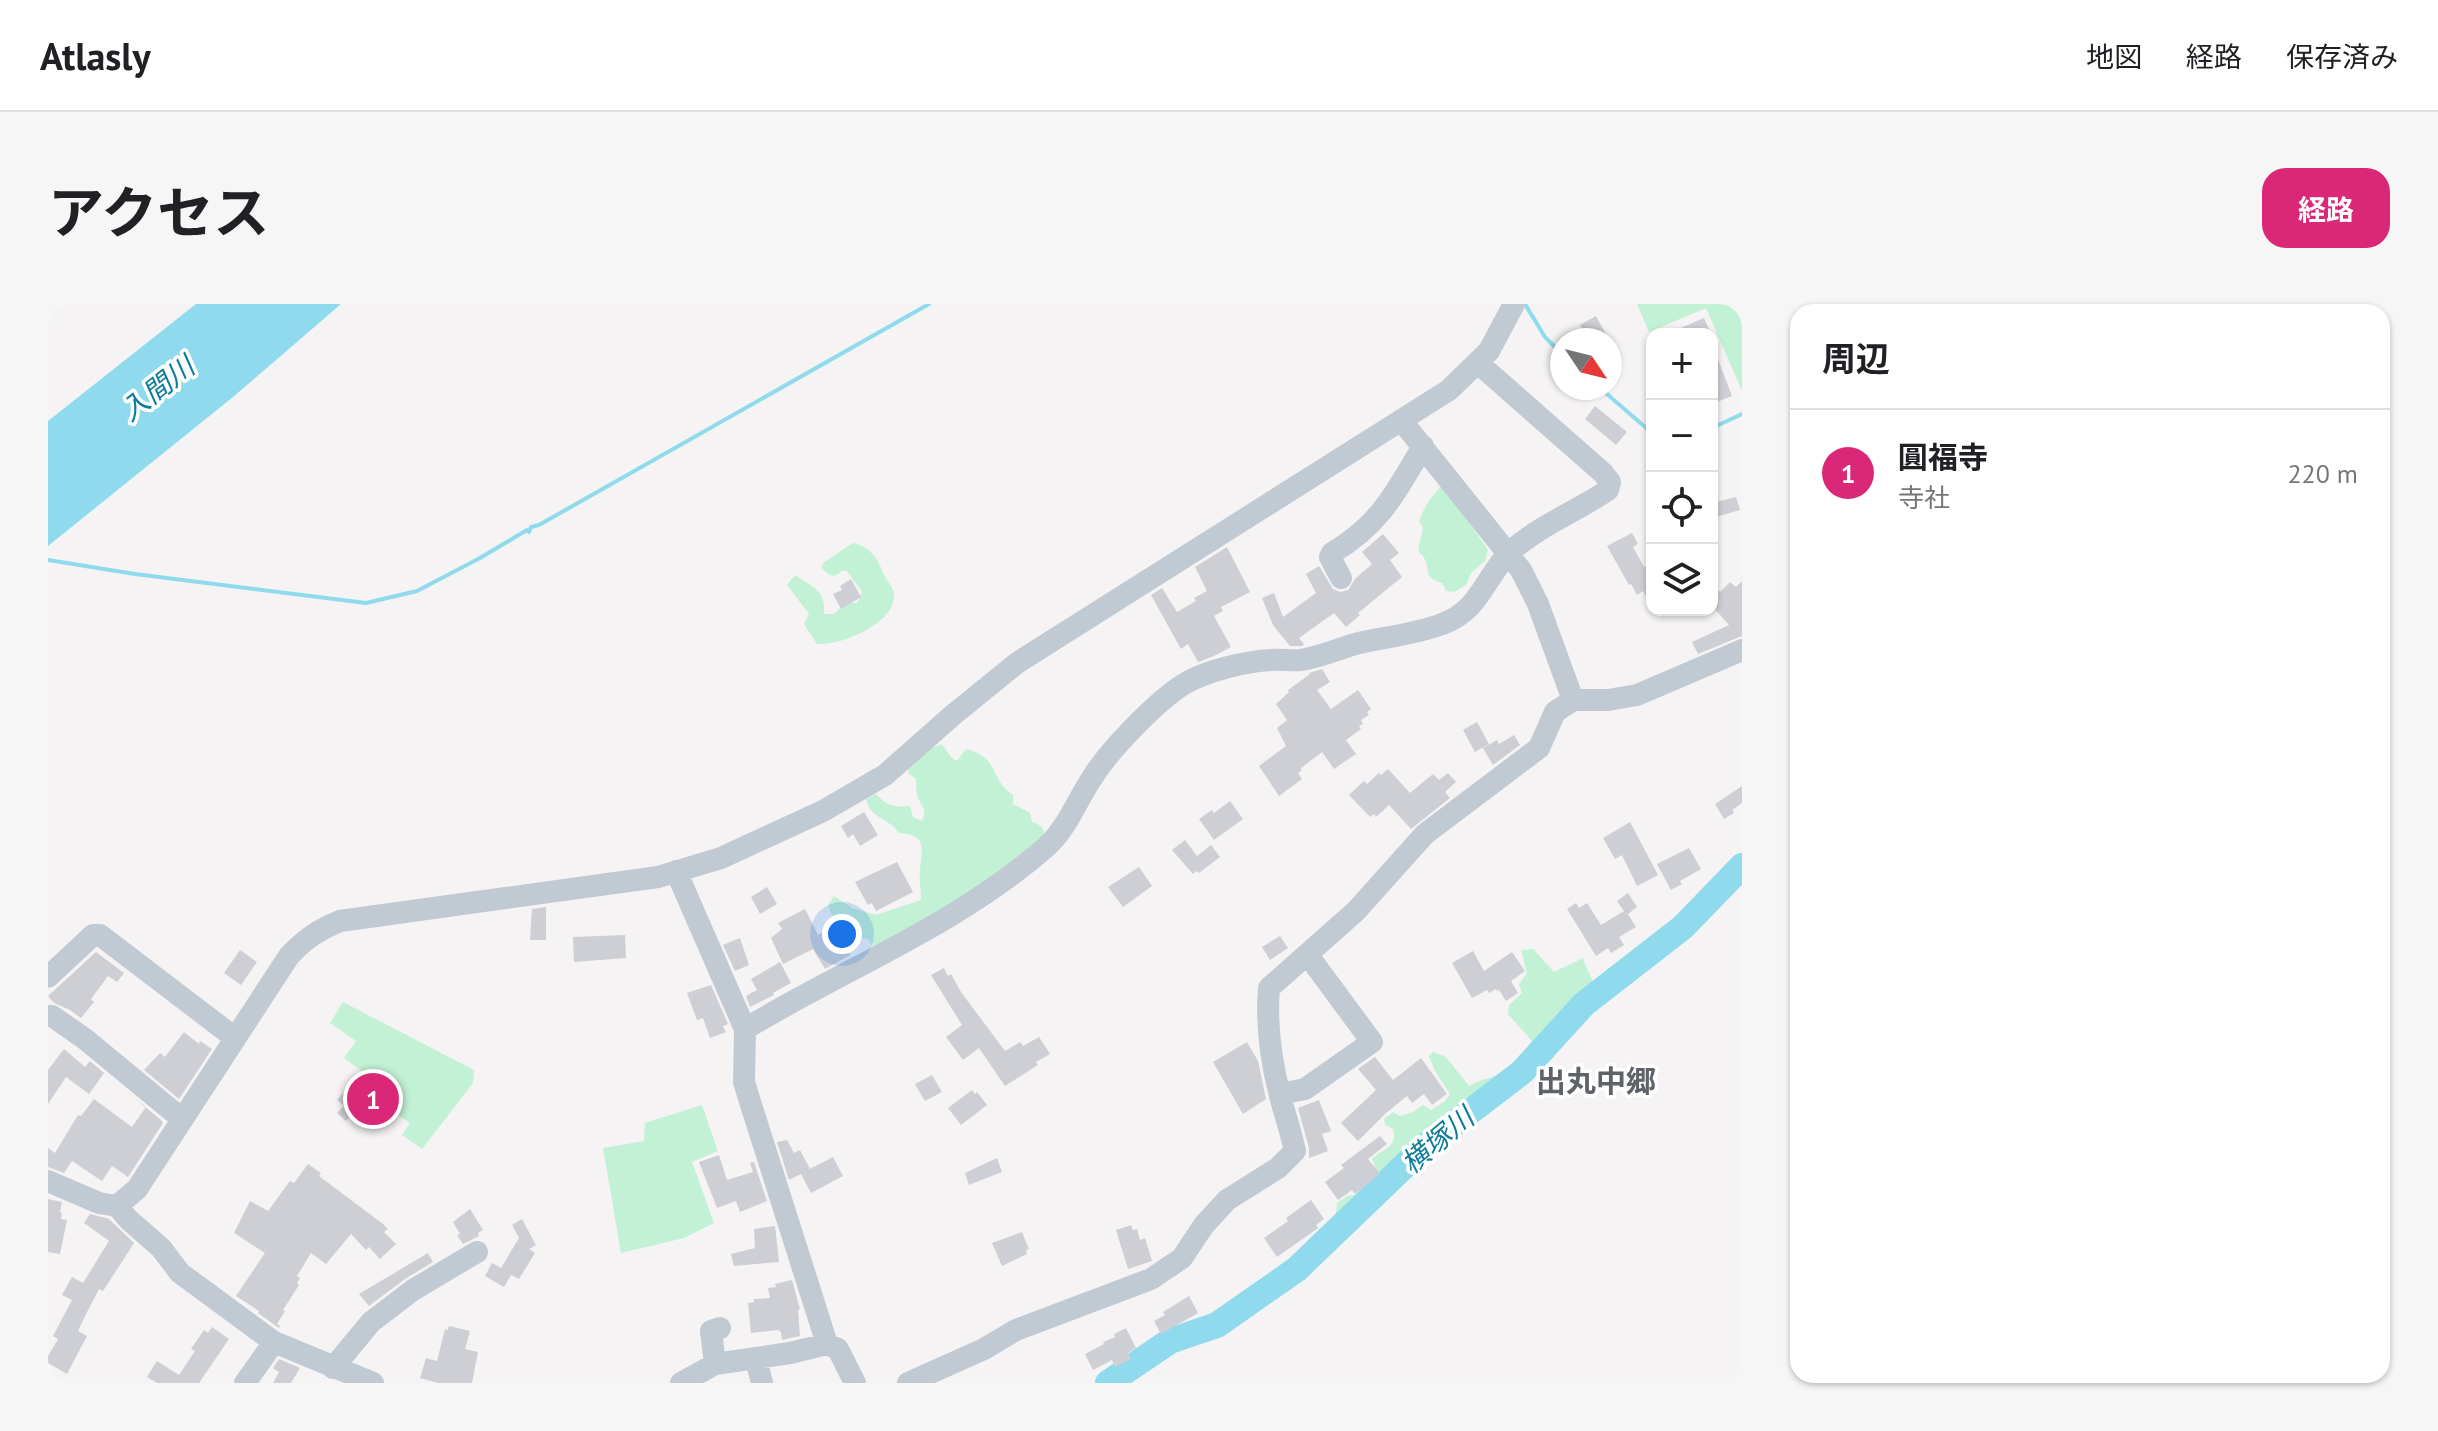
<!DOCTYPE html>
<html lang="ja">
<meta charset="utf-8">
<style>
body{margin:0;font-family:"PT Sans","Noto Sans JP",sans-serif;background:#f6f6f6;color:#202124}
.controls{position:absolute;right:24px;top:24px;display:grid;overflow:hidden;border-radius:16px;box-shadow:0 2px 6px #0004}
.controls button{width:72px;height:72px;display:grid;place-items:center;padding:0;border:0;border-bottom:2px solid #e0e0e0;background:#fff;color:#202124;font:40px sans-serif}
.compass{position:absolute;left:1502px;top:24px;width:72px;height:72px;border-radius:50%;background:#fff;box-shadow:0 2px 6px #0004;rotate:125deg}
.you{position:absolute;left:794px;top:630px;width:28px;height:28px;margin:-20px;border:6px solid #fff;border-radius:50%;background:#1a73e8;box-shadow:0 0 0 12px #1a73e833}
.badge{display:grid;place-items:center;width:52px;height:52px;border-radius:50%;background:#db2777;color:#fff;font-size:26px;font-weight:700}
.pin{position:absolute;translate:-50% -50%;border:4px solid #fff;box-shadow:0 2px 8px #0006}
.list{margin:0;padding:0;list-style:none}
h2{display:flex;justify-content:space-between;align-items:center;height:104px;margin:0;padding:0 32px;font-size:34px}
h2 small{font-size:26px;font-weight:400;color:#757577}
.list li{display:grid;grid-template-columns:52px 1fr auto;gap:24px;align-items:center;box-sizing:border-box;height:128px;padding:0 32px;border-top:2px solid #e0e0e0}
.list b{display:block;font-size:30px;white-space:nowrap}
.list p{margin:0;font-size:26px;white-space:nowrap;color:#757577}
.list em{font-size:26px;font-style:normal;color:#757577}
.icon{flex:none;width:44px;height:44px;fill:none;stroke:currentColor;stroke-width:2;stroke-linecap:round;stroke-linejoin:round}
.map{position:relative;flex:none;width:1694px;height:1079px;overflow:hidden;border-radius:24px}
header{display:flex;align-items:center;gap:48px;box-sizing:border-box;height:112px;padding:0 40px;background:#fff;border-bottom:2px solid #e0e0e0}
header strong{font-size:38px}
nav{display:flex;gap:44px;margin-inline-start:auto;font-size:28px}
.intro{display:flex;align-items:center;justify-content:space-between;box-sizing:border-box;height:192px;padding:0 48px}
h1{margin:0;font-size:56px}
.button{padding:20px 36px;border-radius:24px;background:#db2777;color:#fff;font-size:28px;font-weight:700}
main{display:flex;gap:48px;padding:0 48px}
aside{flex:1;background:#fff;border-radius:24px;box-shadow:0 2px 6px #0004}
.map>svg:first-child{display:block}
.green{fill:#c3f1d5}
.water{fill:#90daee}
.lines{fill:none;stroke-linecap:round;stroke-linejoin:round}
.stream{stroke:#90daee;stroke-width:4}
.river{stroke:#90daee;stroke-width:26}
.building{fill:#cdcfd5}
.minor{stroke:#c1cad2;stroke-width:22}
.labels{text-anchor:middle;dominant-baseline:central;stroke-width:7;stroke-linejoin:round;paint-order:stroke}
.water-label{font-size:28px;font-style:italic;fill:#0c7c9b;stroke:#fff}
.quarter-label{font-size:30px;font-weight:bold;fill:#5f6368;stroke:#fff}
</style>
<header>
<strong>Atlasly</strong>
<nav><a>地図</a><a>経路</a><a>保存済み</a></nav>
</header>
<div class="intro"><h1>アクセス</h1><a class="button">経路</a></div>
<main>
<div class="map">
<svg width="1694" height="1079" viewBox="0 0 1694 1079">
<rect width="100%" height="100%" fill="#f5f3f3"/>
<path class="green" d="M1589,0H1694V87L1658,4L1601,28Z
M1395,180L1440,246L1437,257L1423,269L1418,281L1406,288L1398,287L1394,279C1375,273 1383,269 1377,256C1376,252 1372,249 1370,246L1375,224L1371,217C1377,201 1384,192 1395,180Z
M807,239C822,244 830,254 835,269C838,277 846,282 846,291C847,320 792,342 769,340L756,320L761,310L739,281L747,271C764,284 778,284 776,310H786L797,299H809L814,288L799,267H794L786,272L780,270L773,264L776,258C788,252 795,243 807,239Z
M894,440L903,453L909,457L918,445C953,454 940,474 965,491V500L982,509L984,518C1009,526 988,540 978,552L827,646L820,635L811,634L804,627L801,618L783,610L780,601L786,592L804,604L828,611L873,596C873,587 871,577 872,568C872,549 883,531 851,529C840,513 822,515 818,495L828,490C838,501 846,504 862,502L865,513L874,517C879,506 875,504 870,494C868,489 868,481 868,475L860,469L861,464L884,444Z
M1485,645L1506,668L1535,654C1540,669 1548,679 1548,695L1519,724L1502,728L1467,769L1383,829L1372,839L1362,862L1353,875L1339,885L1309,915L1303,919L1292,918L1288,909L1289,899L1299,892L1309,891L1331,874L1324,855C1336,844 1350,843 1345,825L1337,821L1336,815L1345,808L1352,812L1365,808L1375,801L1383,806L1397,797L1402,790L1387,767L1381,752L1385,748L1398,753L1421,782C1432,775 1441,775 1452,770C1466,764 1475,748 1484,737L1460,710L1461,701L1474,689L1471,680L1479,669L1473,646Z
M295,698L426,766L425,779L374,845L354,831L362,819L327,795L336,783L296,754L308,737L282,719Z
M654,801L670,847L644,858L666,919L636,934L573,949L555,844L596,837L597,819Z"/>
<path class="water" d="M148,0H293L185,93L0,242V117Z"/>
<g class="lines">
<path class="stream" d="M1477,0L1497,33L1514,50
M1552,84L1604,129
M1664,124L1694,110
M0,256L87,270L318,299L369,287L432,254L479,226L481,228L483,223L491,221L881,0"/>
<path class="river" d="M1060,1079L1122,1037L1169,1021L1249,965L1376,843L1474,768L1536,700L1635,623L1694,562"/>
</g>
<path class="building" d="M1548,12L1561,36H1522L1536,28L1532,21Z
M1656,14L1663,30H1619Z
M1665,42L1684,92L1664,100V43Z
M1547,102L1579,128L1568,141L1537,115Z
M1688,193L1692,206L1668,213L1664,199Z
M1584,229L1590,240L1585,243L1596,263L1604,259V304L1595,287L1589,291L1583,280L1581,281L1559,242Z
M1335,230L1351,249L1342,256L1354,273L1310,309L1312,311L1298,323L1286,309L1251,334L1256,340L1254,342H1242L1225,321L1214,294L1226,289L1235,313L1268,289L1258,270L1271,262L1285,285L1292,288L1300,286L1307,275L1324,260L1314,248Z
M1179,243L1202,288L1173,303L1175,307L1166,312L1183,343L1166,352L1150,358L1140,340L1133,345L1103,291L1114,284L1129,308L1148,297L1146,294L1159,287L1147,263Z
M803,275L813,293L793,305L785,290L794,286L792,282Z
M1694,277V332L1650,350L1644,338L1681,321L1664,302V280L1672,288L1682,278L1688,283Z
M1274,365L1282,378L1269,386L1283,405L1310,386L1323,405L1319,408L1321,411L1313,416L1315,420L1311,422L1313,425L1298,436L1308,450L1286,465L1274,448L1253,464L1254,466L1250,469L1254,475L1231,492L1211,462L1238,442L1229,424L1239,416L1228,400L1241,388L1240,386L1262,370L1261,369Z
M1429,418L1441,440L1427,448L1415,426Z
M1466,431L1472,441L1445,461L1435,444L1449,436L1451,440Z
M1340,465L1362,489L1385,470L1391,476L1400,469L1408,478L1397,488L1402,494L1363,525L1341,501L1328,513L1326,510L1322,513L1301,491L1316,477L1319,480L1331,469L1333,471Z
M1694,482V499L1684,506L1686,509L1676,515L1667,500Z
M1182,497L1195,515L1166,536L1151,515L1164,506L1166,509Z
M816,508L830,531L812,542L805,530L800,534L793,522Z
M1582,518L1610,571L1589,582L1574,551L1567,555L1555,534Z
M1137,536L1149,552L1163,541L1172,553L1151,569L1149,567L1145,570L1124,546Z
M1641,544L1653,565L1632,577L1634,580L1623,586L1609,560Z
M849,558L865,588L828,607L824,599L820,601L807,578Z
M1091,563L1104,582L1075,603L1060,583Z
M719,583L729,600L712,610L703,593Z
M1580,589L1589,603L1580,610L1588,623L1571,633L1576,641L1563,649L1560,644L1548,652L1519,605L1528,599L1531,604L1539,599L1553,621L1576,607L1569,597Z
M498,603V636H482L484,605Z
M757,605L770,631L780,625L782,628L796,621L806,639L798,644L802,651L777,665L765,645L735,660L723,634L734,625L730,619Z
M577,631L578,654L526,658L525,633Z
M1232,632L1240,644L1222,656L1214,643Z
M692,634L701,661L687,667L675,641Z
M192,646L209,658L193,681L176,669Z
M1425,647L1436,667L1464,648L1477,667L1463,677L1470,689L1458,697L1451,686L1449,687L1448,685L1441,689L1439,686L1424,694L1404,659Z
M48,648L76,669L69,678L60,672L43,695L46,698L33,714L22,706L6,699L0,692Z
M732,658L743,679L725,689L726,691L702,703L698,692L709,686L703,675Z
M896,664L900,672L903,670L913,688L957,747L972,738L975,742L991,733L1002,750L988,758L990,761L957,782L931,744L915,756L898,733L914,721L883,671Z
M663,681L680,720L675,722L678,728L662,734L655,714L649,716L639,689Z
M136,728L151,740L152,737L164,745L131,795L96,766L112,749L117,753Z
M1199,738L1210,757L1218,795L1195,810L1165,758Z
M16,745L37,763L42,757L56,769L41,790L18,773L0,800V766Z
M1327,753L1345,776L1373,754L1399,790L1384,801L1376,790L1364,799L1359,792L1338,809L1310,837L1293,819L1328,786L1310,765Z
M884,771L894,788L877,797L867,780Z
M306,776L324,791L307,811L305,809L298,817L289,809L296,802L289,796Z
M924,786L927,790L929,788L939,801L913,821L900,804Z
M79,788L113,816L115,819L80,873L64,862L54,877L24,857L16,869L0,863V844L7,849L30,811L33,812L46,795L84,823L98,803Z
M1271,796L1283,827L1274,830L1280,847L1261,854V844L1250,804Z
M1332,832L1339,840L1320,855L1332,870L1307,890L1304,886L1290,896L1277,878L1296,864L1293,861Z
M739,836L746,849L752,846L762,865L785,853L795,872L763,889L753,870L741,876L729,838Z
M671,851L679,876L705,868L702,859L706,858L719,897L692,908L688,897L669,904L651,858Z
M949,854L954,868L921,881L917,869Z
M260,860L273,869L271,872L335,920L340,925L336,928L348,940L332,955L321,943L318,946L303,930L278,960L263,949L249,972L252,974L249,979L251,981L235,1006L237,1007L229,1020L232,1022L231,1024L210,1009L211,1007L188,992L217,949L186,929L202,897L220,907L242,877L246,879Z
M0,895L14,898L12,908L14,909L13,915L19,916L12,950L0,948Z
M1263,896L1276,915L1268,921L1270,924L1229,953L1216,934L1240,917L1238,914Z
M422,905L435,926L430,929L431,932L415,940L409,931L412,930L405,918Z
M42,910L61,915L86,939L55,987L51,985L38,1010L30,1027L39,1032L19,1070L0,1059V1052L10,1035L5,1032L24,996L14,991L24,973L35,979L61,937L36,919Z
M474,915L488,941L481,945L487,949L471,975L463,971L456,983L437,972L444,959L453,964L471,934L464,921Z
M1083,921L1085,926L1089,925L1092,936L1097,934L1104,957L1080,965L1068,926Z
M727,922L731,958L686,962L683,950L707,944L706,925Z
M974,928L981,945L978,946L979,950L954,962L944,939Z
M380,949L385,958L357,975L321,1002L311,990Z
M744,976L752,1005L750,1006L752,1032L734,1036L733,1028L730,1026L703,1029L700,999L706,998V995L722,994L720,984L728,983L727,980Z
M1141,992L1150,1009L1113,1030L1106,1017L1117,1011L1115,1008Z
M401,1022L422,1027L417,1045L430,1048L424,1079H390L372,1074L378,1054L389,1057L397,1025L400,1026Z
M164,1023L181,1035L151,1079H109L99,1073L109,1057L131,1071L147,1047L143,1045L156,1026L160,1029Z
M1078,1024L1088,1044L1080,1049L1083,1055L1067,1063L1064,1056L1045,1066L1037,1050L1056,1040L1055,1038L1067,1033L1066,1030Z
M231,1055L252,1064L243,1079H225L231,1068L225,1064Z"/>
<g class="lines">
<path class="minor" d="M1353,116L1473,266L1490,300L1525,396
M1293,274L1282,253L1284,249C1332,221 1348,188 1375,142
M628,567L697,725
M0,673L45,631H52L187,734
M0,712H4L37,735L134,815
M1232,790L1257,785L1324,738L1259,650
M0,877L51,899L69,902L89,885L241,652C257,635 270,626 292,617L610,573L673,554L775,507L837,471L905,411L969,359L1401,86L1441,47L1466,0
M69,902L80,915L113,944L132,969L226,1038L325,1079
M708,1055L714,1079
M667,1060L663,1027L672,1024
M285,1064L323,1018L365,986L429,948
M197,1079L226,1038
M633,1079L667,1060L742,1049L779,1040
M807,1079L790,1045L779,1040L704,804L696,778L697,725C796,665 909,621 997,544C1019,525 1028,498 1044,474C1061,446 1109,397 1136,380C1157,367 1199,357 1223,356C1233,355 1243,357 1253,356C1273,353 1292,344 1311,339C1338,333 1368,330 1394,320C1432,307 1437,272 1463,247C1491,222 1529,207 1560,186L1562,178L1555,169L1430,59
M860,1079L936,1045L968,1026L1103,975L1134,954L1156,921L1179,896L1230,864L1247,847C1243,828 1237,811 1232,792C1223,757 1218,719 1221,684L1308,607L1377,530L1491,444L1507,408L1525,396H1560L1589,391L1694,346"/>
</g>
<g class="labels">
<g class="water-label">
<text transform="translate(109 84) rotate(-38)">入間川</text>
<text transform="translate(1389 836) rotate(-40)">横塚川</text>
</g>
<g class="quarter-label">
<text x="1548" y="776">出丸中郷</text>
</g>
</g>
</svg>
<div class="controls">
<button>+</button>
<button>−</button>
<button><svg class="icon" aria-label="locate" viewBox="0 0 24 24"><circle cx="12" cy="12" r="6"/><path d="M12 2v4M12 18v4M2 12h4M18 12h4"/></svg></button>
<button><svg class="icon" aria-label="layers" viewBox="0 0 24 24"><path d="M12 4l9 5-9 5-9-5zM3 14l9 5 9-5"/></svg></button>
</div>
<svg class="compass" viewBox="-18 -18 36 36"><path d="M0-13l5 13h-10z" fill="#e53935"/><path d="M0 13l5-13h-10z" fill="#757577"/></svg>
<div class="you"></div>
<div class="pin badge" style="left:325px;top:795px">1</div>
</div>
<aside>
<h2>周辺<small></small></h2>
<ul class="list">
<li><span class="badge">1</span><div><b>圓福寺</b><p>寺社</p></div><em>220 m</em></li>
</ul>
</aside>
</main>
